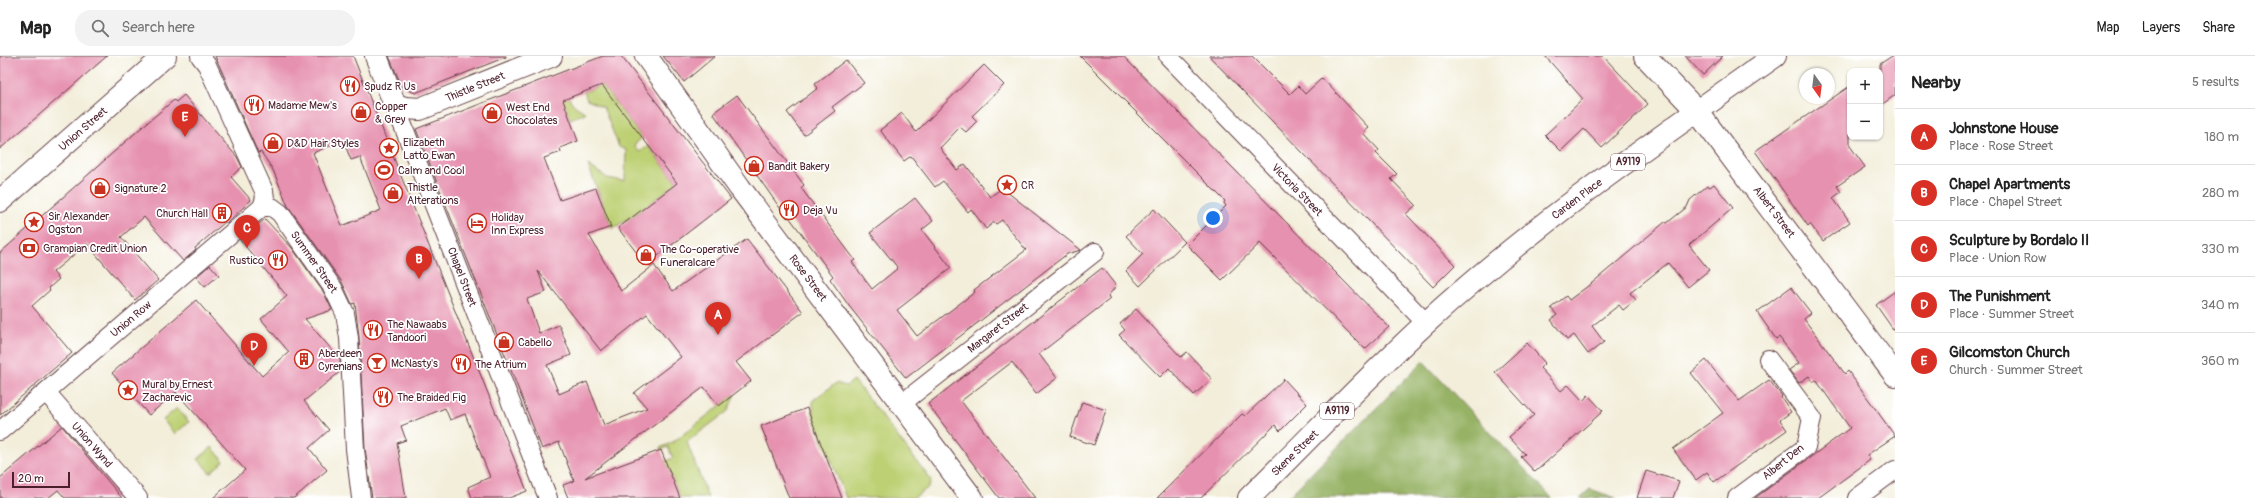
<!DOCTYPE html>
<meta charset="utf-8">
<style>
body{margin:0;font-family:Pangolin,sans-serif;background:#f2f2f2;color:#222}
.controls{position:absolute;right:12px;top:12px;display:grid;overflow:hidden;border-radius:8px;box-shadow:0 1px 3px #0004}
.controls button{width:36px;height:36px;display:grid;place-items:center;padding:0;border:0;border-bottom:1px solid #e0e0e0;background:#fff;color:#222;font:20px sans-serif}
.compass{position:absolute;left:1799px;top:12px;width:36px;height:36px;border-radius:50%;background:#fff;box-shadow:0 1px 3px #0004;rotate:166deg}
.scale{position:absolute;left:12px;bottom:10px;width:58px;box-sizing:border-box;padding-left:4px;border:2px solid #4a1f2b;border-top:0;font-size:11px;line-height:14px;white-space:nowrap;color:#4a1f2b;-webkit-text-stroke:3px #fff;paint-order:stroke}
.you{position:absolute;left:1213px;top:162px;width:14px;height:14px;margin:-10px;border:3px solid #fff;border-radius:50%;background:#1a73e8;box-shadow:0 0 0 6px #1a73e833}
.badge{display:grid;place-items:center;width:26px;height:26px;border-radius:50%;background:#d93025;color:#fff;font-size:13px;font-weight:700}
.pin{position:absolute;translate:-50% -33px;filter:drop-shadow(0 1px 2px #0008)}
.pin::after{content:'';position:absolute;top:21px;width:14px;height:12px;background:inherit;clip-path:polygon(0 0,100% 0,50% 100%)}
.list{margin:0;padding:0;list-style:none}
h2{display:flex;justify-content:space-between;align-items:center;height:52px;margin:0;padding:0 16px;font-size:17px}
h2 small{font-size:13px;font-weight:400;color:#767676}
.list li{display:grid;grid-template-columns:26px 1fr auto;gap:12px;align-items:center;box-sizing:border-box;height:56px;padding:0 16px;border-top:1px solid #e0e0e0}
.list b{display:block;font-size:15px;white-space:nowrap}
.list p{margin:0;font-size:13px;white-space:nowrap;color:#767676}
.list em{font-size:13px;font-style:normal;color:#767676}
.icon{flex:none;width:22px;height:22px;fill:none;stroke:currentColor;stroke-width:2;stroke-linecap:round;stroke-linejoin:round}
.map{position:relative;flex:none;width:1895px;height:442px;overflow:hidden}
header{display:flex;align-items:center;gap:24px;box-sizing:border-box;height:56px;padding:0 20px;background:#fff;border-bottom:1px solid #e0e0e0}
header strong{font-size:19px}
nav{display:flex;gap:22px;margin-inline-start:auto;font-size:14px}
.search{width:280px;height:36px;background:#f2f2f2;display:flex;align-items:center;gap:10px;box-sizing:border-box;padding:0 14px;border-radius:16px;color:#767676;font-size:15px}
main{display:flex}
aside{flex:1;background:#fff}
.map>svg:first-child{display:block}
.green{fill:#bdd073;stroke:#84784f}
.forest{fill:#96b265;stroke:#706848}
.building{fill:#e691af;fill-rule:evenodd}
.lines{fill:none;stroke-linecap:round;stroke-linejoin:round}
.street-casing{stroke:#633e45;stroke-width:20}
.secondary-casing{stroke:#633e45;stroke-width:24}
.primary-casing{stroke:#633e45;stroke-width:24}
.street{stroke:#fff;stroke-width:18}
.secondary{stroke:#fff;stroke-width:22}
.primary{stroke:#fff;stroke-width:22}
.labels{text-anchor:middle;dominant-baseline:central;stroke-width:3.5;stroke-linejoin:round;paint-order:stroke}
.shield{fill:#fff;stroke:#80626b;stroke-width:1}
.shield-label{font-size:10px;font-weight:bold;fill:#4a1f2b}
.poi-label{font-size:11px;fill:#4a1f2b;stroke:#fff;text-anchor:start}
.street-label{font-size:11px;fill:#4a1f2b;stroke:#fff}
</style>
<header>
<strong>Map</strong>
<div class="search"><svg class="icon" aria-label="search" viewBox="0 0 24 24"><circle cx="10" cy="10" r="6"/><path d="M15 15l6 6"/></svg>Search here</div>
<nav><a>Map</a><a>Layers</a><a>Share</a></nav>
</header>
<main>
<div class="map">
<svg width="1895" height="442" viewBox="0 0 1895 442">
<rect width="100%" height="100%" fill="#fff"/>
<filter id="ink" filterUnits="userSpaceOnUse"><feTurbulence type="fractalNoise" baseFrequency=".025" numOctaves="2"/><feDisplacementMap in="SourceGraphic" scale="8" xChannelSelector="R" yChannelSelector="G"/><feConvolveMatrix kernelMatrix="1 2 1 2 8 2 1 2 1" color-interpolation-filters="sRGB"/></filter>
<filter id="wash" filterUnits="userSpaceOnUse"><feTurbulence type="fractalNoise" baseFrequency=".012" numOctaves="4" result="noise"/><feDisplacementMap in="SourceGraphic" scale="16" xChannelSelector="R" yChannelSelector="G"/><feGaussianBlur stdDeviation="0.9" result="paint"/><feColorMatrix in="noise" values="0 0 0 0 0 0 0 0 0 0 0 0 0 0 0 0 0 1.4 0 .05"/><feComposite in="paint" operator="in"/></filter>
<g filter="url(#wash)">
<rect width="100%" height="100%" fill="#f3eeda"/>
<path class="green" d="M553,20L574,49L586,57L570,63Z
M602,29L642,82L634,89L639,96L648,90L677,127L633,160L612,173L588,109L607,122L625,125L626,94L619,91L603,51L587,44L584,36Z
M854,324L931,424L929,431L913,442H846L813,360V344L836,327L846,330Z
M735,338L728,355L687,386L708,442H680L665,405L673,402L668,391L661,394L660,392L673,386Z
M177,352L189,366L175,378L163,364Z
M212,391L224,405L210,417L198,403Z"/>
<path class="forest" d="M1423,305L1552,442H1290L1289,440Z
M1590,433L1616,442H1580Z"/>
<g id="blocks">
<path class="building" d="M0,0H107L0,93Z
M215,0H353L527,435L509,442H472L468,431L490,421L465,358L450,364L445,352L401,370L406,384L397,387L406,442H372L365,392L359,281L355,247L352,248L342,226L288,150L273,114L261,96L258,97ZM343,84L351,104L360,101L381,154L342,170L313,97Z
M389,0H506V1L415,37L402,31Z
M603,0H621L731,143L646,209L618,172L677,127L602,29L563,44L578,85L560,92L561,96L544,102L560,144L596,132L611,171L589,179L621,235L654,209L673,235L747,183L803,256L736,306L751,325L719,350L704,331L585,422L661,394L680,442H568L563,429L574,425L559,386L542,393L416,73ZM538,215L601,295L647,258L681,301L634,337L647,352L604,369L587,326L559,338L547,309L571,299L559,269L539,277L527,243L546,236Z
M663,0H715L684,26Z
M1080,0H1123L1389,271L1365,293L1260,187L1222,224L1187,189L1226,150L1224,147L1225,145Z
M1209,0H1252L1290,38L1298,30L1305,38L1322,22L1369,72L1363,77L1379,94L1376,97L1397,118L1391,123L1416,149L1406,158L1455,209L1433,231Z
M1545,0H1603L1648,48L1602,92L1584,73L1561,95L1545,79L1583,43Z
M1685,0H1723L1703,19Z
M1892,0H1895V39L1880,50V8Z
M846,4L864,27L832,51L835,55L804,79L787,56L818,32L815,28Z
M984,9L1004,29L972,60L977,65L966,76L960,71L940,92L957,114L965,108L990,141L1002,132L1081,194L1067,198L906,322L849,250L830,223L833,220L789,161L787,162L713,57L737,39L804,129L801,132L855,204L852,206L872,233L898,212L870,177L915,142L933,165L922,174L951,212L897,254L917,280L975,236L974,234L1026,194L1002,164L996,168L994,166L986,173L971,153L968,156L943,125L935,131L911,100L904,105L880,74L902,57L916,76Z
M1850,30V90L1865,111L1837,130L1841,136L1833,142L1850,166L1823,185L1810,168L1808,170L1755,95Z
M184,39L237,101L242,111L231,121L251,144L227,167L225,166L195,192L196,194L183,205L144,161L121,181L158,224L135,244L87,188L53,216L59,223L49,232L50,234L32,250L72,297L0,359V197L142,71L174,44L176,46Z
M1714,128L1733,152L1689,189L1709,214L1688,231L1668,207L1630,237L1636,244L1623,254L1619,249L1592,270L1604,286L1588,298L1574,279L1567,284L1551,264L1557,259L1551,252L1566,240L1569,244L1592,227L1665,166L1667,167L1687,151L1690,144L1707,130L1710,131Z
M1154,153L1185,186L1140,230L1126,215L1143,198L1126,180Z
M265,163L292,192L324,237L332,254L305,263L340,303V316L304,345L329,374L309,392L327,414L294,442H213L245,414L176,336L149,359L112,317L196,244L262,320L289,296L261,263L287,240L240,184Z
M210,209L219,219L205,231L196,221Z
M1102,212L1116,230L1108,240L1110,243L1039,298L1057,322L1036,338L1012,306L961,345L1035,442H999L928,348Z
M1791,231L1811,257L1804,263L1845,318L1848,315L1895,380L1867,399L1870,404L1818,442H1755L1850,372L1816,324L1813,326L1809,320L1799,327L1789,314L1799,307L1779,281L1776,283L1757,256Z
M1895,235V276L1876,249Z
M1136,253L1181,301L1187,296L1212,323L1194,339L1169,312L1160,321L1119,279L1125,274L1120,268Z
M1527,287L1545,307L1540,312L1561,335L1568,329L1583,345L1588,339L1603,355L1535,416L1521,401L1525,398L1509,381L1534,359L1495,316Z
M1706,304L1739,345L1769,324L1782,340L1781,341L1791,356L1780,364L1787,374L1714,426L1707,416L1696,424L1673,393L1723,357L1691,317Z
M1284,323L1307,348L1280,375L1275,369L1201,442H1157L1242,358L1245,360Z
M1082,346L1106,354L1094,389L1070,381Z
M807,352L842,442H789L761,370Z
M62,370L122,442H65L58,434L48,442H0V422Z
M1646,415L1679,425L1673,442H1637Z"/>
</g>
</g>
<g filter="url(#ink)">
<use href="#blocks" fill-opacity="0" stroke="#633e45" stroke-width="1"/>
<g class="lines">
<defs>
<path id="street" d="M1168,0L1426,267
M395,49L548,442
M262,151H272L280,157L333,232L345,257L349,282L355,393L361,442
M46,336L138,442
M901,348L1095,196
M0,375L262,151L265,142L264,135L207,9L200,0
M1737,442L1806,391L1812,362L1768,303
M1857,442L1895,414"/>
<path id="secondary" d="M376,0L395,49L406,52L420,53L551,0
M646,0L740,132L972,442
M1645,0L1697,55L1895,319
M0,145L165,0"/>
<path id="primary" d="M1249,442C1308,384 1365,323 1426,267C1534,168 1656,84 1775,0"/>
</defs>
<use href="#street" class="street-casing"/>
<use href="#secondary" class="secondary-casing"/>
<use href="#primary" class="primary-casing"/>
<use href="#street" class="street"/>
<use href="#secondary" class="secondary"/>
<use href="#primary" class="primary"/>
</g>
</g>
<defs>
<symbol id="restaurant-ring" viewBox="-11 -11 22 22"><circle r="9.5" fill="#fff" stroke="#c8321e" stroke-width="1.5"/><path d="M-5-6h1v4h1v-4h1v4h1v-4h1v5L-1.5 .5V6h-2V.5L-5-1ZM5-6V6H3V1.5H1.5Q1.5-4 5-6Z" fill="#c8321e"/></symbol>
<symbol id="shop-ring" viewBox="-11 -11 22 22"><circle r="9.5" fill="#fff" stroke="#c8321e" stroke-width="1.5"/><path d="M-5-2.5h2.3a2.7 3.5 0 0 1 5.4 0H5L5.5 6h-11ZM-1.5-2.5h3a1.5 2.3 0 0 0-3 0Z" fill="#c8321e"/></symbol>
<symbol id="sight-ring" viewBox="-11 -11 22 22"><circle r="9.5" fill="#fff" stroke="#c8321e" stroke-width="1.5"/><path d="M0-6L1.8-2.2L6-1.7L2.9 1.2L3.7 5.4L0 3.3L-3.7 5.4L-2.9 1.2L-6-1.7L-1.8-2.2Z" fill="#c8321e"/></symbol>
<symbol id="stadium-ring" viewBox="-11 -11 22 22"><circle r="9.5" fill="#fff" stroke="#c8321e" stroke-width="1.5"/><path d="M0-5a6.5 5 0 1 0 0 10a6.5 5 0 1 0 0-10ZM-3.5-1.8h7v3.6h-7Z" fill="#c8321e"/></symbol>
<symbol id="building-ring" viewBox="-11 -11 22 22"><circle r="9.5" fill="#fff" stroke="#c8321e" stroke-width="1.5"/><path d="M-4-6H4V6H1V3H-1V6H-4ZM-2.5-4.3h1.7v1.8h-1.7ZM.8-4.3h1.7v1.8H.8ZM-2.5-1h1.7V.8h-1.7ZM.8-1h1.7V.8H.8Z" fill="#c8321e"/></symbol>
<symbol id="hotel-ring" viewBox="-11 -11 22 22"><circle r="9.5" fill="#fff" stroke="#c8321e" stroke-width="1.5"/><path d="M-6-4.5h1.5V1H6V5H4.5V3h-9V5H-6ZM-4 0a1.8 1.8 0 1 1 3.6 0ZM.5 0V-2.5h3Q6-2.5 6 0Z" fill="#c8321e"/></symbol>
<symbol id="bank-ring" viewBox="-11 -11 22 22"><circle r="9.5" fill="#fff" stroke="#c8321e" stroke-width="1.5"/><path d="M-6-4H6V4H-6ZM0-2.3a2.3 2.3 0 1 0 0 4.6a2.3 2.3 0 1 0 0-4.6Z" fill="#c8321e"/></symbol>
<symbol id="bar-ring" viewBox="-11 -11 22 22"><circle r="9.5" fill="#fff" stroke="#c8321e" stroke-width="1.5"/><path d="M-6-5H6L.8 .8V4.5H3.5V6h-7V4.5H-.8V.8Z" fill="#c8321e"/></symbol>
</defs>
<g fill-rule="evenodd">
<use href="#restaurant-ring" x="339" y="19" width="22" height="22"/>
<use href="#restaurant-ring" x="243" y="38" width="22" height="22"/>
<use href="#shop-ring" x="350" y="45" width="22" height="22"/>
<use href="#shop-ring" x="481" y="46" width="22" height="22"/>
<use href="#shop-ring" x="262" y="76" width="22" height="22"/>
<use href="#sight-ring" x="378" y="81" width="22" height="22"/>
<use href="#shop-ring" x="743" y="99" width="22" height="22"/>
<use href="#stadium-ring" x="373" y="103" width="22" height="22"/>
<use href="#sight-ring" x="996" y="118" width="22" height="22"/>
<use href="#shop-ring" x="89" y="121" width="22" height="22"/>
<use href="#shop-ring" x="382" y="126" width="22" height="22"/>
<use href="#restaurant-ring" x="778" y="143" width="22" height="22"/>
<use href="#building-ring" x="211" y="146" width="22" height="22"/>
<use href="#sight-ring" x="23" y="155" width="22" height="22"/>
<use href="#hotel-ring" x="466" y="156" width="22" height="22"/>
<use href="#bank-ring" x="18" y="181" width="22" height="22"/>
<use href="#shop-ring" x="635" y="188" width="22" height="22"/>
<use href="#restaurant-ring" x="267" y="193" width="22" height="22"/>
<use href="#restaurant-ring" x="362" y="263" width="22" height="22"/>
<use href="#shop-ring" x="493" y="275" width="22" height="22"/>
<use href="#building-ring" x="293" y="292" width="22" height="22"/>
<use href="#bar-ring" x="366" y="296" width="22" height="22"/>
<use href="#restaurant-ring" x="450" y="297" width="22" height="22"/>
<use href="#sight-ring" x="117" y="323" width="22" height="22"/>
<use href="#restaurant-ring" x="372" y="330" width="22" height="22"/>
</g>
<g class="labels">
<g class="shield">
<rect x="1611" y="98" width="34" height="16" rx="3"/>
<rect x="1320" y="347" width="34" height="16" rx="3"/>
</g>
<g class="shield-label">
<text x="1628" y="106">A9119</text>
<text x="1337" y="355">A9119</text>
</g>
<g class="poi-label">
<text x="364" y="30">Spudz R Us</text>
<text x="268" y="49">Madame Mew's</text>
<text x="375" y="50">Copper<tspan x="375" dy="13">&amp; Grey</tspan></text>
<text x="506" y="51">West End<tspan x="506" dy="13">Chocolates</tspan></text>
<text x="403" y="86">Elizabeth<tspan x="403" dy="13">Latto Ewan</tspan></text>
<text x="287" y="87">D&amp;D Hair Styles</text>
<text x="768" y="110">Bandit Bakery</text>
<text x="398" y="114">Calm and Cool</text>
<text x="1021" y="129">CR</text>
<text x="407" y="131">Thistle<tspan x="407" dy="13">Alterations</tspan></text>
<text x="114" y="132">Signature 2</text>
<text x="803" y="154">Deja Vu</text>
<text x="208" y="157" text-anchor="end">Church Hall</text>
<text x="48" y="160">Sir Alexander<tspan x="48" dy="13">Ogston</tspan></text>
<text x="491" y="161">Holiday<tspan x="491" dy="13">Inn Express</tspan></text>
<text x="43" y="192">Grampian Credit Union</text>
<text x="660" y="193">The Co-operative<tspan x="660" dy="13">Funeralcare</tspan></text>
<text x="264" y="204" text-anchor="end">Rustico</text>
<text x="387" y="268">The Nawaabs<tspan x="387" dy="13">Tandoori</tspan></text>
<text x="518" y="286">Cabello</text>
<text x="318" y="297">Aberdeen<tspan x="318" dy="13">Cyrenians</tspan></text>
<text x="391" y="307">McNasty's</text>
<text x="475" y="308">The Atrium</text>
<text x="142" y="328">Mural by Ernest<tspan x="142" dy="13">Zacharevic</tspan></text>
<text x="397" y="341">The Braided Fig</text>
</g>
<g class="street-label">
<text transform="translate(475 31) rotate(-22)">Thistle Street</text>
<text transform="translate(83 73) rotate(-41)">Union Street</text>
<text transform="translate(1297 134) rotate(46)">Victoria Street</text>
<text transform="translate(1577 143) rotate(-37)">Carden Place</text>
<text transform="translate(1774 156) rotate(53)">Albert Street</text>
<text transform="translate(314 206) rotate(55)">Summer Street</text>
<text transform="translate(462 221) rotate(69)">Chapel Street</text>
<text transform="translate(808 222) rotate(53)">Rose Street</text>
<text transform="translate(131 263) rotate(-40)">Union Row</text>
<text transform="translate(998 272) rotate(-38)">Margaret Street</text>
<text transform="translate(92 389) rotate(49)">Union Wynd</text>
<text transform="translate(1295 397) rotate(-44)">Skene Street</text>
<text transform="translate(1783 406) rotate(-39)">Albert Den</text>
</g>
</g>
</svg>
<div class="controls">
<button>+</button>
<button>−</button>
</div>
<svg class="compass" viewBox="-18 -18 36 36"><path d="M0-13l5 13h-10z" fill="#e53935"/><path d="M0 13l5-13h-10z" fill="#767676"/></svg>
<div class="scale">20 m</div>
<div class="you"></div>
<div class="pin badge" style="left:718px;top:279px">A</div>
<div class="pin badge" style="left:419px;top:223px">B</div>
<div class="pin badge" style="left:247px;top:192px">C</div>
<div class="pin badge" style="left:254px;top:310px">D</div>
<div class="pin badge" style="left:185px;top:81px">E</div>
</div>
<aside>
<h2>Nearby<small>5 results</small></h2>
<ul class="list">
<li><span class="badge">A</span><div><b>Johnstone House</b><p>Place · Rose Street</p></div><em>180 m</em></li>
<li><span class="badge">B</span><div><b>Chapel Apartments</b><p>Place · Chapel Street</p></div><em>280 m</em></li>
<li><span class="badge">C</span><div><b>Sculpture by Bordalo II</b><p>Place · Union Row</p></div><em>330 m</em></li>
<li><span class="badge">D</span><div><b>The Punishment</b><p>Place · Summer Street</p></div><em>340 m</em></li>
<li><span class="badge">E</span><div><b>Gilcomston Church</b><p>Church · Summer Street</p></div><em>360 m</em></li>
</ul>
</aside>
</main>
